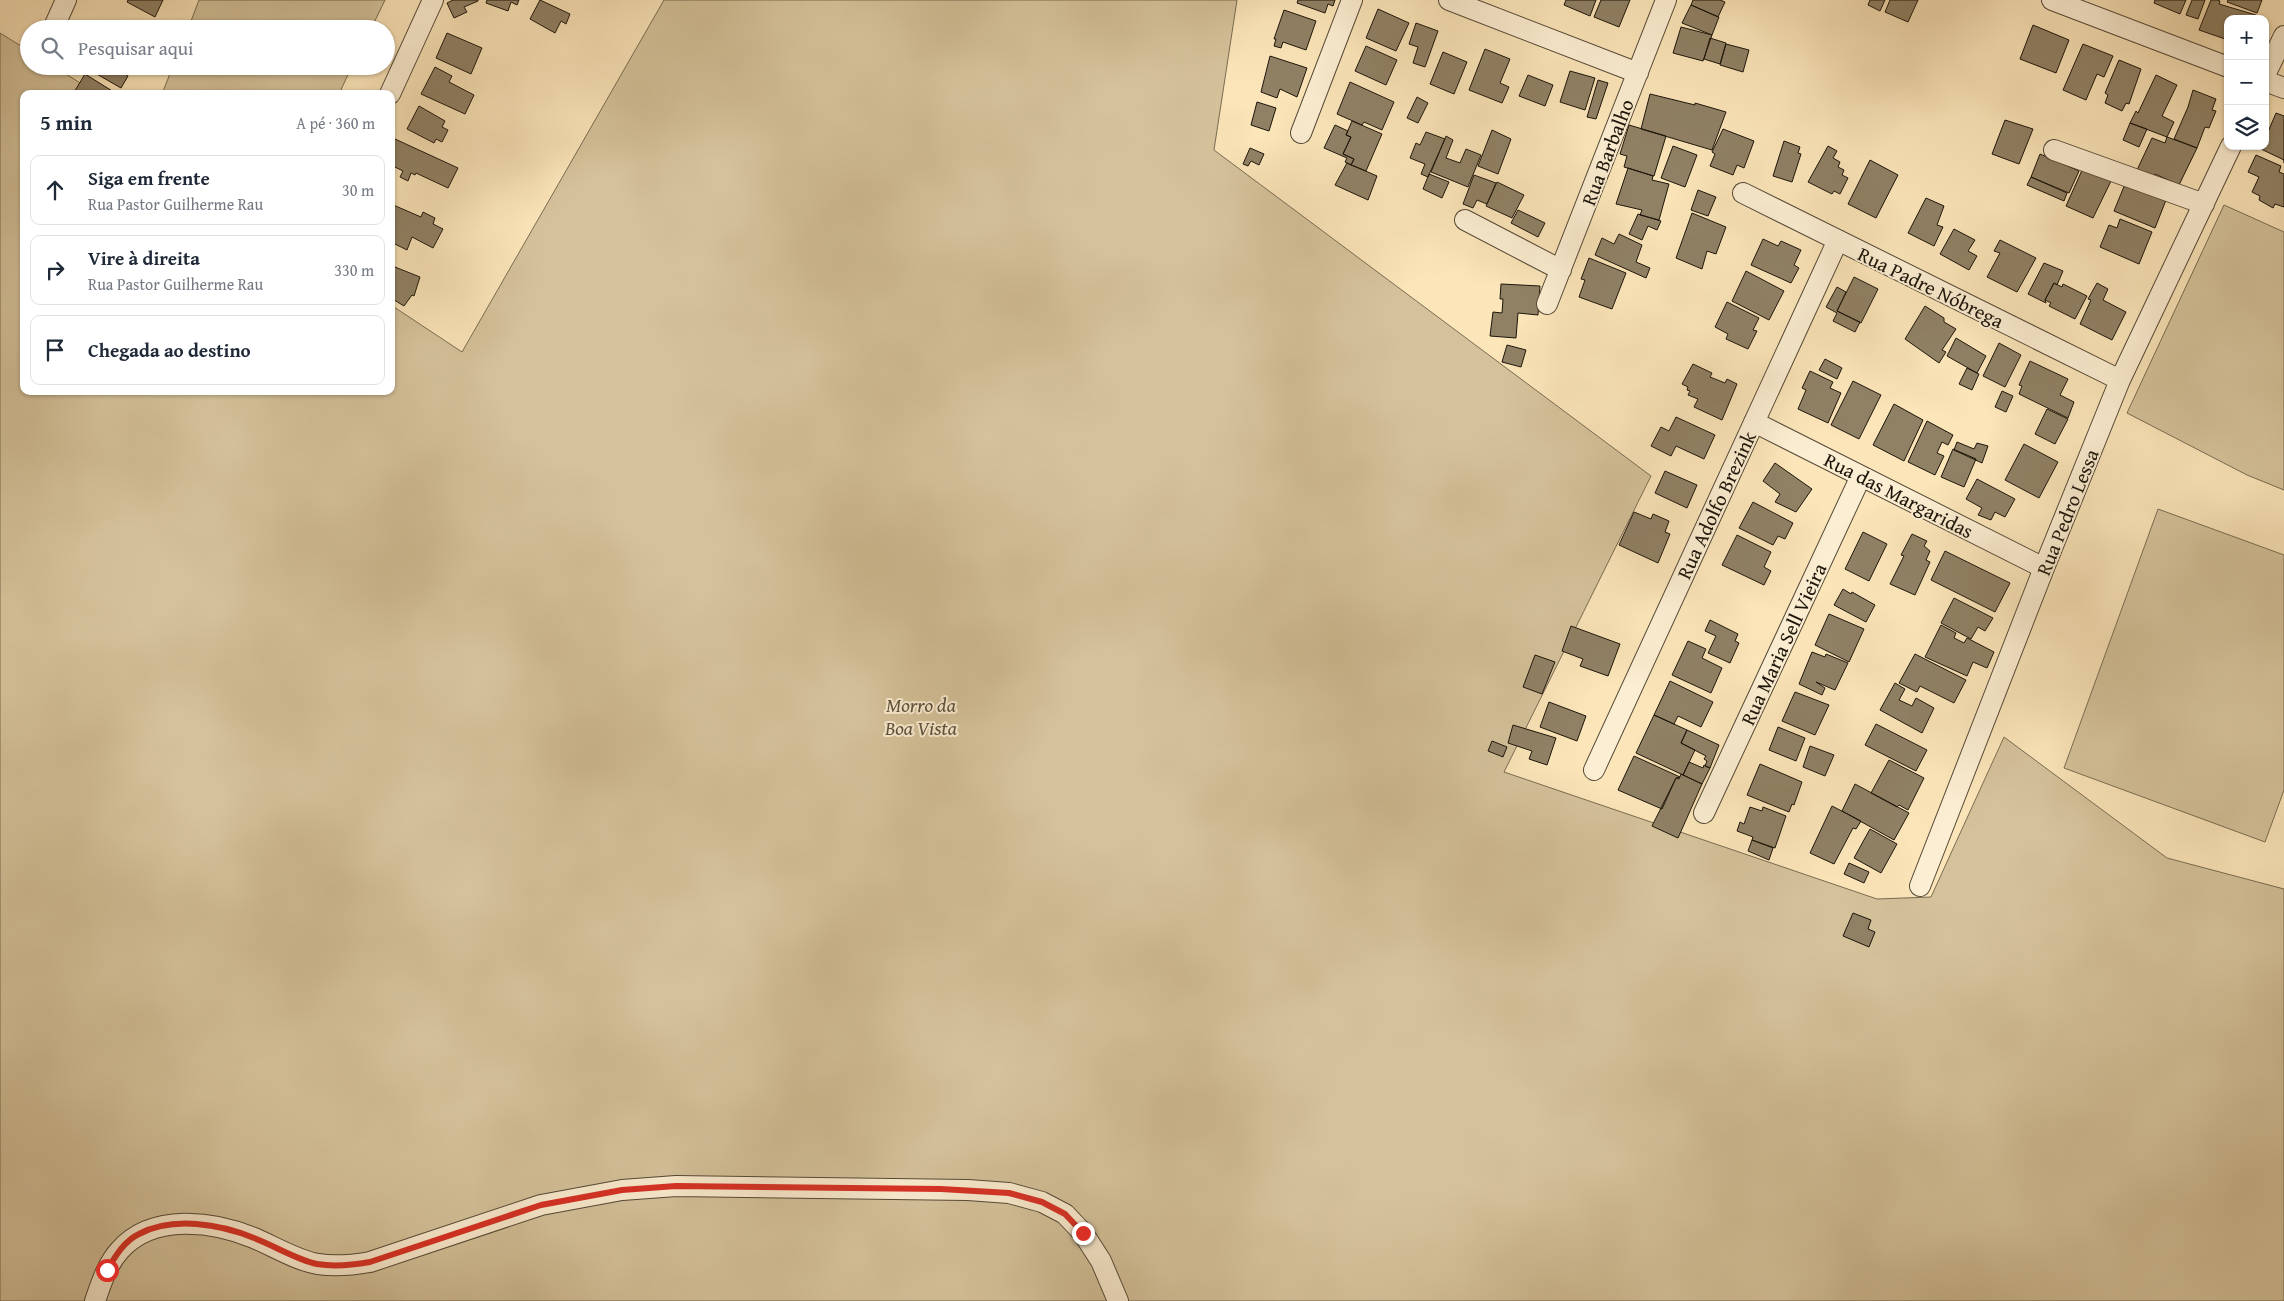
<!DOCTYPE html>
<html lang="pt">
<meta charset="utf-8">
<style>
body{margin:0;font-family:"Gentium Book Plus",serif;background:#f2f2f3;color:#1f2937}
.controls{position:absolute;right:15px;top:15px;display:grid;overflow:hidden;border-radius:10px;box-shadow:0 1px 4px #0004}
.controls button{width:45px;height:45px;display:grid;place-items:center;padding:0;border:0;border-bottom:1px solid #e0e1e3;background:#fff;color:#1f2937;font:25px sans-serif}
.stop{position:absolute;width:15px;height:15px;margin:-11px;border:4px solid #d93025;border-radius:50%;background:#fff}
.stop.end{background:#d93025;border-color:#fff;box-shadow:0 1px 5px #0008}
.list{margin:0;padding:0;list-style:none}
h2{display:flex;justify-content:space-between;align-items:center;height:65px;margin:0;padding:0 20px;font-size:21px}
h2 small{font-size:16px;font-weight:400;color:#747a83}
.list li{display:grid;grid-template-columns:32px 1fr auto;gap:15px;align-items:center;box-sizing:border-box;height:70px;margin:0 10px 10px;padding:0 10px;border:1px solid #e0e1e3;border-radius:10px}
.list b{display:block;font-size:19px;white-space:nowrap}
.list p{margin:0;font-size:16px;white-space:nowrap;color:#747a83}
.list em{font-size:16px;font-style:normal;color:#747a83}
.icon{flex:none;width:28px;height:28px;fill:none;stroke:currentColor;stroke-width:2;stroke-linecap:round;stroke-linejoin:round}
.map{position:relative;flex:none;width:2284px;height:1301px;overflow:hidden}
.search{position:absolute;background:#fff;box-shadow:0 1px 4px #0004;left:20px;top:20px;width:375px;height:55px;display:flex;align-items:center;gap:12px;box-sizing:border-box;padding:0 18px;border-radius:28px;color:#747a83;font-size:19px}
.panel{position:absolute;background:#fff;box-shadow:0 1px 4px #0004;left:20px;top:90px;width:375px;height:305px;border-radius:10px}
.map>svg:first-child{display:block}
.green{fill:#d5c29b;stroke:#786c53}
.building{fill:#908165;stroke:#1c150b}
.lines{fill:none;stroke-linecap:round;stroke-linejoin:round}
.street-casing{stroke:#544936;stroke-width:22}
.street{stroke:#fceed2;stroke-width:20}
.route{stroke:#d93025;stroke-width:6}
.labels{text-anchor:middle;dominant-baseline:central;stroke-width:4;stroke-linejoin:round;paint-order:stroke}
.street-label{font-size:20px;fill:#1c150b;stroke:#fceed2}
.park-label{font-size:20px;font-style:italic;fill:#5d523d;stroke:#fceed2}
</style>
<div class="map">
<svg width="2284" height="1301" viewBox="0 0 2284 1301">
<rect width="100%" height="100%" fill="#fbe5b9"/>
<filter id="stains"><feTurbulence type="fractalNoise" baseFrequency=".004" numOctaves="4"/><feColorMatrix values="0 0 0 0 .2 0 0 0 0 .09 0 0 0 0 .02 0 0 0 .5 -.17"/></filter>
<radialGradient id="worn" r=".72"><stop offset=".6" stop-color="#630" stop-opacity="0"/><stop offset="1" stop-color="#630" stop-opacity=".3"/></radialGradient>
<path class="green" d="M199,0H385L371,29H188Z
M664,0H1237L1214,150L1651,476L1504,772L1877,899L1931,897L2004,737L2167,858L2284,889V1301H0V33L29,51V66H53L98,94H24V391H391V305L462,352Z
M173,66H352L339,94H162Z
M2224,205L2284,232V490L2247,475L2127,413Z
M2158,509L2284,555V790L2265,842L2064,768Z"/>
<path class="building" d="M128,0H163L155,17L127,2Z
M453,0H478V1L464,7L467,12L454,18L447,3Z
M487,0H519L517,5L511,2L508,11L486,3Z
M540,0L570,14L566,24L561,21L555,33L530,19Z
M1298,0H1335L1333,6L1328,4L1325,13L1297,3Z
M1566,0H1596L1590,16L1564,5Z
M1601,0H1630L1619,27L1594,17Z
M1693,0H1720L1725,2L1718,17L1691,5Z
M1870,0H1885L1880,11L1868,5Z
M1890,0H1918L1908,22L1885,12Z
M2155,0H2186L2180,14L2154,3Z
M2192,0H2205L2198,19L2186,15Z
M2211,0H2217L2220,1L2219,4L2256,15L2255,19H2228V40L2199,30Z
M2228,0H2262L2257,13L2227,2Z
M1691,5L1719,17L1712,35L1682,23Z
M1378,9L1409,23L1396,51L1366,38Z
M1284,10L1316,21L1306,50L1283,42L1281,48L1274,46L1276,39H1274Z
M1416,23L1438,31L1425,67L1413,63L1418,47L1409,44Z
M2033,25L2069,40L2056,73L2020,59Z
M1681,27L1712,35L1703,61L1673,53Z
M447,33L482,48L471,74L436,58Z
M1710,38L1726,43L1720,64L1704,59Z
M1726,44L1749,50L1743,72L1720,65Z
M2083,44L2113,56L2104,77L2097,74L2086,100L2063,90Z
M1366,46L1397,60L1386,85L1355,71Z
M1485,49L1510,59L1500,83L1509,87L1502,103L1469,90Z
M1443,52L1467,62L1454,94L1430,84Z
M1270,56L1307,68L1297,97L1280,89L1277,98L1261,92Z
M2119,60L2141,69L2129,104L2126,103L2122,111L2105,103L2108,95L2105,93Z
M98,66H111L128,76L121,88L95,73Z
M435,67L452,76L449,82L474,95L465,114L421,94Z
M1570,71L1595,78L1585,110L1560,102Z
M85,74L117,94H73Z
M1528,75L1553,85L1545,106L1519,96Z
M2156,75L2177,85L2162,116L2174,122L2167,137L2130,123L2136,111L2138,113Z
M1598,80L1608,83L1596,119L1587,117Z
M1350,82L1394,102L1382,130L1364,122L1362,125L1337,114Z
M2193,90L2216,99L2212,110L2216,111L2209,128L2205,127L2197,148L2174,139L2188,107Z
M1650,94L1695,105V103L1726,112L1712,150L1641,129Z
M1417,97L1428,103L1418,123L1407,118Z
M1257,102L1276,108L1269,131L1251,125Z
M419,106L445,121L442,127L448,130L442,142L436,139L434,143L407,129Z
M2276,113L2284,116V163V160L2261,149L2262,146H2265V139Z
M2005,120L2033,129L2019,164L1992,154Z
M1352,121L1382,134L1366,171L1351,165L1354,159L1343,154L1351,137L1346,135Z
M2130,123L2147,129L2139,147L2123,140Z
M1335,125L1348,131L1346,135L1351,137L1343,154L1354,159L1351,165L1345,162L1347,158L1324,148Z
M1629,125L1666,136L1654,176L1624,167L1627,156L1620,154Z
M1723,129L1754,141L1744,168L1737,165L1733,175L1710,166L1715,154L1712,152Z
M1492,130L1511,139L1498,174L1478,166Z
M1426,132L1445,139L1428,177L1421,174L1425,164L1410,158L1416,143L1420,145Z
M1446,136L1453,140L1446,158L1460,163L1466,149L1481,155L1468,187L1431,172Z
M2167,137L2197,148L2179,185L2155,174L2154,176L2137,170L2152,138L2165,143Z
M395,139L458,168L448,188L416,173L415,175L411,173L408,181L400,177L403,171L391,165V148Z
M1784,141L1800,147L1798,153L1801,154L1792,182L1773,176Z
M1673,146L1697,155L1685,187L1661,178Z
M1828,146L1837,151L1833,158L1840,162L1838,167L1844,170L1842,175L1848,178L1840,194L1834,191L1832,194L1808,182Z
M1250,148L1264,154L1259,165L1251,161L1248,166L1243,164Z
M2040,154L2079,171L2069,193L2031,177Z
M2256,155L2281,166L2279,172L2284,174V207L2275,204L2273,208L2259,200L2260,196L2252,192L2259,177L2248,172Z
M1870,160L1898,175L1876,218L1848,204Z
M1347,163L1377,176L1368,200L1335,185Z
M1628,168L1653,176L1652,180L1669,184L1659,220L1640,215L1642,210L1616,204Z
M2083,168L2111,181L2093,218L2066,206Z
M1429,174L1449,182L1442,198L1423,189Z
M1474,175L1496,183L1487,204L1477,200L1473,208L1463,204Z
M2031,177L2067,193L2064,201L2027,185Z
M1497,182L1524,195L1512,218L1486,206Z
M2125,184L2166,200L2155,228L2114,211Z
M1698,190L1716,197L1708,216L1691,210Z
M1926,198L1944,206L1937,225L1943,227L1934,246L1908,233Z
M391,204L421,217L423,212L435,218L433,224L443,229L433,248L412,237L407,250L391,242Z
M1518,210L1545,223L1538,237L1511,223Z
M1692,213L1726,227L1716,254L1707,251L1702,269L1676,258Z
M1638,214L1661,221L1657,230L1648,226L1642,240L1629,234Z
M2120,219L2152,232L2139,264L2100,247L2109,225L2117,228Z
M1954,229L1975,240L1968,251L1977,256L1969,270L1940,254Z
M1619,234L1642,245L1636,262L1650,268L1646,278L1595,255L1602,238L1614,244Z
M1763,239L1778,246L1781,241L1801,250L1794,265L1799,268L1791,283L1751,265Z
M2000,240L2036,258L2017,292L1987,277L2000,253L1994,251Z
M1589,258L1626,273L1612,309L1579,297L1585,280L1581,279Z
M2044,263L2063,271L2057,285L2054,283L2045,300L2046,303L2028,294Z
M395,267L420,277L414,296L412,295L404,306L391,298V274Z
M1746,271L1784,291L1769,320L1732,301Z
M1854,277L1878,289L1861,323L1837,311Z
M2054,283L2062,287L2063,284L2087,296L2075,319L2049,306L2051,303L2045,300Z
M2097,283L2108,289L2103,300L2126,312L2112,340L2080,324L2091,300L2088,299Z
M1501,284L1540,286L1538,315L1518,313L1516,338L1490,336L1493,312L1502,313L1503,299H1500Z
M1837,287L1846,292L1837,311L1860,322L1855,332L1833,321L1837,313L1826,307Z
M1727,302L1759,318L1753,330L1757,331L1748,349L1726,339L1728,334L1715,327Z
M1925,306L1944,318V322L1956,329L1942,350L1946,352L1939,363L1905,339Z
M1956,338L1986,356L1977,373L1947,356Z
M1999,343L2021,355L2005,387L1983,376Z
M1507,345L1526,350L1521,367L1502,362Z
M1825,359L1842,368L1837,379L1819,370Z
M2030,361L2068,379L2060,395L2074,402L2068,418L2019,394L2022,386L2019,385Z
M1693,364L1712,373L1710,377L1725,383L1727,379L1737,384L1722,420L1694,407L1698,399L1688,395L1690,391L1687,390L1688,387L1682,384Z
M1967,368L1979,374L1972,390L1959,384Z
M1810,371L1833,382L1830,388L1841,393L1828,423L1798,409L1806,390L1802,388Z
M1853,381L1881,395L1859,439L1831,425Z
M2002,391L2013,396L2006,412L1995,407Z
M1894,404L1923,420L1904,461L1873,445Z
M2047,409L2068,419L2055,444L2035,434Z
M1676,417L1715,435L1704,459L1676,446L1671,456L1651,446L1661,427L1669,431Z
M1927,421L1953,435L1948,445L1942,442L1937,453L1944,456L1935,475L1908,462Z
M1957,442L1974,449L1977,443L1988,446L1982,463L1954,450Z
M2024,444L2058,462L2039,498L2005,480Z
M1953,449L1976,459L1964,487L1941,477Z
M1775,463L1812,489L1796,512L1775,502L1780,494L1763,481Z
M1665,471L1697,485L1687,508L1655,493Z
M1977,479L2015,499L2005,517L1995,512L1991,520L1978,515L1982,508L1966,499Z
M1753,502L1793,523L1785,539L1778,536L1773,545L1739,528Z
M1634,512L1651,519L1653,514L1669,521L1665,532L1670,534L1658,563L1619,545Z
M1863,532L1887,544L1869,581L1845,569Z
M1912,534L1927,541L1924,546L1930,551L1926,560L1930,562L1915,595L1890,584L1904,556L1901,555Z
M1737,535L1771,552L1764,567L1771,571L1764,585L1722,565Z
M1945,551L2010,583L1995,612L1931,580Z
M1843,589L1851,594L1852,592L1875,605L1866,622L1834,605Z
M1954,598L1993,618L1985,631L1978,627L1971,639L1941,623Z
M1829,614L1864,629L1849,662L1815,645Z
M1710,620L1738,634L1735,641L1739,643L1730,663L1708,653L1716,636L1705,631Z
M1941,625L1956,633L1954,638L1964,643L1967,638L1994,652L1987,668L1973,662L1967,676L1925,657Z
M1571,626L1620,644L1608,676L1580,666L1583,659L1562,651Z
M1688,641L1706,649L1702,658L1722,668L1711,693L1672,675Z
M1812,652L1825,657L1826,654L1848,663L1835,690L1816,682L1825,688L1822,695L1799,684Z
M1915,654L1966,680L1954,703L1920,686L1917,692L1899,683Z
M1535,655L1555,662L1542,694L1523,687Z
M1670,681L1713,702L1701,727L1678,716L1674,724L1654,715Z
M1895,683L1905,689L1899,700L1912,706L1916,698L1934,708L1922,733L1880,710Z
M1795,692L1829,705L1815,735L1782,721Z
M1549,702L1586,716L1577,741L1540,727Z
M1654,715L1687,730L1681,743L1695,750L1683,775L1636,753Z
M1876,724L1927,750L1916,771L1865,745Z
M1513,725L1556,738L1547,765L1529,759L1532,751L1508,743Z
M1778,727L1805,738L1796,761L1769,750Z
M1687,730L1719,745L1710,768L1705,766L1707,761L1704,759L1706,756L1681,743Z
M1492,741L1507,747L1503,757L1488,751Z
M1810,746L1834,755L1825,776L1803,767Z
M1634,756L1680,777L1676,778L1662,809L1618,790Z
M1889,760L1924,778L1908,810L1899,805L1897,807L1871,793Z
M1689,762L1703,768L1704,765L1710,768L1702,784L1683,775Z
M1760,764L1802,782L1794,805L1792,804L1789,812L1747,795Z
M1681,774L1702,784L1678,838L1652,826L1676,778L1679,779Z
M1855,784L1909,813L1894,840L1842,811Z
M1832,806L1861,821L1856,829L1853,828L1834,864L1810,853Z
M1750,807L1762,811L1763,807L1786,816L1775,848L1752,840L1753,837L1737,831L1740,822L1744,824Z
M1870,829L1897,844L1881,873L1854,858Z
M1752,840L1773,848L1769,860L1748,851Z
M1849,863L1869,872L1864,883L1844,874Z
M1853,913L1871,920L1868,929L1875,932L1869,947L1843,936Z"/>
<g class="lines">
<defs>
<path id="street" d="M1449,0L1638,73
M2052,0L2228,67
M53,29L66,0
M2265,75L2284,36
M2265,81L2284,88
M390,94L433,0
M1301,133L1352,0
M2054,150L2204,204
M1743,193L2120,380
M1465,220L1561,270
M1547,304L1666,0
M1754,422L2044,568
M1594,770L1838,240
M1704,813L1861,476
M1920,886L2044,568L2120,380L2231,146
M95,1301C101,1284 107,1264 120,1250C153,1213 213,1221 254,1238C273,1246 298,1261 318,1264C336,1267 353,1265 370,1262L541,1205L622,1190L676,1186L968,1190L1009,1193L1042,1202L1065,1214L1083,1233L1101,1261L1118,1301"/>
</defs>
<use href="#street" class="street-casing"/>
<use href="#street" class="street"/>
</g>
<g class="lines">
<path class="route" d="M107,1270C115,1257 124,1241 139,1234C173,1216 220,1224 254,1238C273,1245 297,1260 317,1264C335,1267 353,1265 370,1262L541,1205L622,1190L676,1186L941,1189L1009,1193L1042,1202L1065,1214L1083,1233"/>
</g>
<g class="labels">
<g class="street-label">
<text transform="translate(1607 152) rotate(-69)">Rua Barbalho</text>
<text transform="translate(1931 287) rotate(26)">Rua Padre Nóbrega</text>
<text transform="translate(1899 495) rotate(27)">Rua das Margaridas</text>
<text transform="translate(1716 505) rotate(-65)">Rua Adolfo Brezink</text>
<text transform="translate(2067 512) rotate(-68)">Rua Pedro Lessa</text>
<text transform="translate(1783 644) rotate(-65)">Rua Maria Sell Vieira</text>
</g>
<g class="park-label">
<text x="921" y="704">Morro da<tspan x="921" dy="23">Boa Vista</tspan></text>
</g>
</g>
<rect width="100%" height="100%" filter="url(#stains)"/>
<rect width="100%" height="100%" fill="url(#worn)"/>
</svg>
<div class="controls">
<button>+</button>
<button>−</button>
<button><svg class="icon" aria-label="layers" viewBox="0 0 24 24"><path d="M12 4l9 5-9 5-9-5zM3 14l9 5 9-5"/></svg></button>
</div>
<div class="stop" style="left:107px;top:1270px"></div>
<div class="stop end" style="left:1083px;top:1233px"></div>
<div class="search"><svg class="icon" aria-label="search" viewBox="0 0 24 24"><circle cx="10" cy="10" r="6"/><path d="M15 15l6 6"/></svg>Pesquisar aqui</div>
<section class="panel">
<h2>5 min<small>A pé · 360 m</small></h2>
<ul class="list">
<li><svg class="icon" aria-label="ahead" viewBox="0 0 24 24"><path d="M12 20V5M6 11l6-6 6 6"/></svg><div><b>Siga em frente</b><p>Rua Pastor Guilherme Rau</p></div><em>30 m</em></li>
<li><svg class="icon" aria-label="right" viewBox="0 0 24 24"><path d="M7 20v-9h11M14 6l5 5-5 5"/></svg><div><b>Vire à direita</b><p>Rua Pastor Guilherme Rau</p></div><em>330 m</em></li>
<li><svg class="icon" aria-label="arrive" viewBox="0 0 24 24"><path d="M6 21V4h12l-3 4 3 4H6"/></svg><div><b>Chegada ao destino</b></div></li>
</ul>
</section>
</div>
